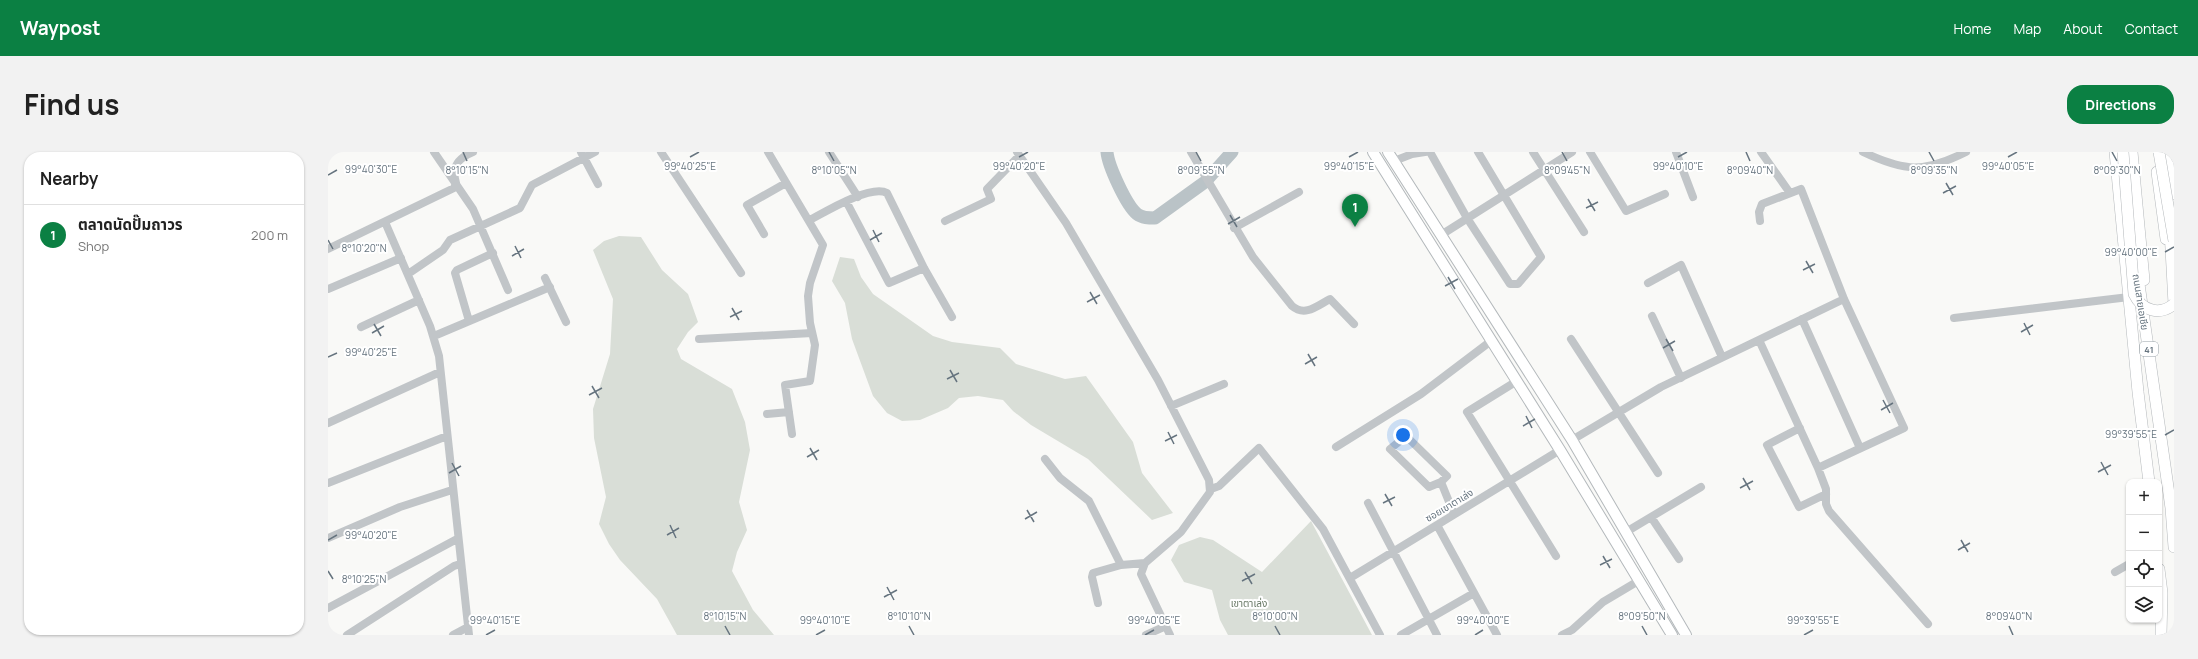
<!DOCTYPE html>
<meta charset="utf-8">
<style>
body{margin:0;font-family:Manrope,"Noto Sans Thai",sans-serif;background:#f2f2f2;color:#222}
.controls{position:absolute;right:12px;bottom:12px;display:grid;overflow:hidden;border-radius:8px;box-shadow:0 1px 3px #0004}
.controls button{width:36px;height:36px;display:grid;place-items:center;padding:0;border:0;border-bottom:1px solid #e0e0e0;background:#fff;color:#222;font:20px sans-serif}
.you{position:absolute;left:1075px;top:283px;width:14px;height:14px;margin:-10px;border:3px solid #fff;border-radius:50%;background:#1a73e8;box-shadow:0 0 0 6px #1a73e833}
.badge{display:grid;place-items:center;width:26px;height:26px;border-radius:50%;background:#0b8043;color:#fff;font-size:13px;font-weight:700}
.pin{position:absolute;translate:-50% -33px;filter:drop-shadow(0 1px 2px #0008)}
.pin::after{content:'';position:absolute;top:21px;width:14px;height:12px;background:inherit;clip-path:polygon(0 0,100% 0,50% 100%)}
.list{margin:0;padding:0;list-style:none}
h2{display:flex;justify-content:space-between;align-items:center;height:52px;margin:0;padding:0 16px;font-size:17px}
h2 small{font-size:13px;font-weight:400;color:#767676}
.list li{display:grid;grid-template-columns:26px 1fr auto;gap:12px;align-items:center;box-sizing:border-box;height:60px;padding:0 16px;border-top:1px solid #e0e0e0}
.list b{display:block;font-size:15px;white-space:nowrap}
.list p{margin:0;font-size:13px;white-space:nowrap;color:#767676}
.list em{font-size:13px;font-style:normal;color:#767676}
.icon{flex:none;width:22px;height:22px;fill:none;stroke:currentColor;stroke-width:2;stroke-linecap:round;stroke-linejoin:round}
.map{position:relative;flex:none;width:1846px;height:483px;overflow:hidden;border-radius:16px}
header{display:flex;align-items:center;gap:24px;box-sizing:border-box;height:56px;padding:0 20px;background:#0b8043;color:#fff}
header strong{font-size:19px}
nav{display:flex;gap:22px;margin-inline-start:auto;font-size:14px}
.intro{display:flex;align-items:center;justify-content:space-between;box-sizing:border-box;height:96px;padding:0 24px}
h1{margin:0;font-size:28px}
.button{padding:10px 18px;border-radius:16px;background:#0b8043;color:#fff;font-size:14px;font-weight:700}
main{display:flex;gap:24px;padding:0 24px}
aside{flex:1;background:#fff;border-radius:16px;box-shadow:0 1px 3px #0004}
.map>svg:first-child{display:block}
.green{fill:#d9ded7}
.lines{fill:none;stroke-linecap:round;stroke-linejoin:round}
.river{stroke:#bac3c7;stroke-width:13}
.major-casing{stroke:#b4b9bc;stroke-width:12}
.highway-casing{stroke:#b4b8bb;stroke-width:12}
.minor{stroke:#c1c5c8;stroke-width:8}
.major{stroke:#fff;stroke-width:10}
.highway{stroke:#fff;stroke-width:11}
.highway-bridge-casing{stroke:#b4b8bb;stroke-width:12;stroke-linecap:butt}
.highway-bridge{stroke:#fff;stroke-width:11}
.ticks{fill:none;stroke:#66747f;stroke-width:1.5}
.labels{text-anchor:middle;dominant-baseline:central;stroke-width:4;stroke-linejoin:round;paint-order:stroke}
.shield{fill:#fff;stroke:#949ea5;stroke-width:1}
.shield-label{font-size:9px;font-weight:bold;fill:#66747f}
.street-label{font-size:10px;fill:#66747f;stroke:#fff}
.park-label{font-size:10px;fill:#687865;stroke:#fff}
.ticks-label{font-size:10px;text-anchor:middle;fill:#66747f;stroke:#fff;stroke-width:4;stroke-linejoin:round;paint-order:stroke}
</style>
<header>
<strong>Waypost</strong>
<nav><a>Home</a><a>Map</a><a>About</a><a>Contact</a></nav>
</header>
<div class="intro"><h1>Find us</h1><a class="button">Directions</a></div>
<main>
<aside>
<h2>Nearby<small></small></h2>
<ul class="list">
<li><span class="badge">1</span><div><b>ตลาดนัดปั๊มถาวร</b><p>Shop</p></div><em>200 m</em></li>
</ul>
</aside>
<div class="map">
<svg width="1846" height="483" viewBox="0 0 1846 483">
<rect width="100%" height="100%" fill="#f9f9f7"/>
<path class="green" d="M291,84L313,85L334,118L360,142L370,170L360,180L349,197L353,207L404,237L417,270L422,298L411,350L419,378L409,400L404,419L425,458L446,483H349L329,447L292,408L281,392L271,372L278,345L266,286L265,257L282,202L285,147L265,98L276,89Z
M512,105L526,107L533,125L545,142L605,184L624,190L672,196L688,212L737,227L758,224L805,290L814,321L845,361L824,368L760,307L703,273L685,259L675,248L650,244L631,246L620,256L592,268L574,269L559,261L545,244L524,187L517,151L504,129Z
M983,369L1044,483H900L892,468L884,438L856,430L843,408L851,393L872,385L885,388L934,420Z"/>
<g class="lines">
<path class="river" d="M779,0C780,13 798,53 809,62C814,66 821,66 827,66L877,30L904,0"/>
<defs>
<path id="major" d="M1045,0L1232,298L1344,483
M1060,0L1244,288L1358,483"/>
<path id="highway" d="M1787,0L1810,240L1821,330
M1804,0L1816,128
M1838,0L1839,23
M1842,14L1846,42
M1829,20L1838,87
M1842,78L1846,152
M1809,118L1843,356L1846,395
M1831,417L1834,441L1833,483"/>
</defs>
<use href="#major" class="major-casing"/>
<use href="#highway" class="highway-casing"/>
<path class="minor" d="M106,0L145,57L180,138
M253,0L270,32
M333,0L413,121
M440,0L495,93L482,131L480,144L482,171L487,193L482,229L457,233L464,282
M501,0L530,45
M689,0L738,71L830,228L881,328L882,340L853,380L817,411L813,422L842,483
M863,0L925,105L964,154C977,165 989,154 1002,147L1026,172
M1102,0L1139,66L1182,132H1190L1213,105L1150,0
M1205,0L1256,80
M1262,0L1298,59L1337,42
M1348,0L1365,45
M1433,0L1462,41
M1535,0C1577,20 1596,21 1638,0
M1066,9L1084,2L1097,0
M518,49L561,131L596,116
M482,68C497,60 543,32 559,41L596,116L624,165
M617,69L663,47L659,37L691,4
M1432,69L1431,60L1434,52L1473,37L1516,147L1576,276L1490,316
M57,70L102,174L111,204L141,483
M906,76L971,40
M436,82L419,53L458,31
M1113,83L1244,0
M0,97L126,36L128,31C123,15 130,6 145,0
M80,122L115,98L122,88L192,56L204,33L267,0
M217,126L238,170
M1320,131L1353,113L1394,205
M0,137L73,106
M1324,164L1353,226
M1626,166L1801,145
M1474,167L1532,296
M141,169L127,121L129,118L165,101
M33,175L91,148
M106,184L222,135
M371,187L484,181
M1243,187L1330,321
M1431,188L1490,316L1498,337V352L1501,359L1600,472
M1189,229L1139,260L1228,404
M843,254L896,232
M439,262L461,260
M0,271L112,220
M1472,276L1439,293L1471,355L1498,342
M1244,288L1333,235L1516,147
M1008,295L1093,242L1163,189
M717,307L732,326L761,349L793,413L817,411
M1113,330L1101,335L1062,297L1078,284L1119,324L1113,330L1126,362
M0,331L119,284
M883,337L891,334L931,296L995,377L1052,483
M1040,351L1109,483
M1323,365L1351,407
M1109,373L1169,483
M1298,380L1373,335
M0,386L72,355L124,338
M1787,420L1801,412
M1022,426L1232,298
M770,451L764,425L765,421L793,413
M0,456L129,387
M19,483L126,414L132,412
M125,483L140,475
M818,483L838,474
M1073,483L1146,441
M1234,483L1244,478L1275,450L1312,428"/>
<use href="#major" class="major"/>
<use href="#highway" class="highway"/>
<defs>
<path id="highway-bridge" d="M1795,0L1806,142C1814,159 1832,164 1846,152
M1831,0L1846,89"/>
</defs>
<use href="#highway-bridge" class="highway-bridge-casing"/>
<use href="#highway-bridge" class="highway-bridge"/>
</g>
<path class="ticks" d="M135,0L139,9M501,0L506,9M868,0L873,9M1234,0L1239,9M1418,0L1422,9M1601,0L1606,9M1784,0L1789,9M362,5L371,0M691,5L700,0M1021,5L1030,0M1350,5L1359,0M1680,5L1689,0M0,23L9,18M1618,31L1625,43M1615,41L1628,34M1260,47L1267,59M1258,56L1270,50M902,63L909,75M900,72L912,65M545,78L551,90M0,88L5,97M542,88L554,81M187,94L193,106M1837,100L1846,95M184,104L196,97M1478,109L1485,121M1475,118L1487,112M1120,125L1127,137M1117,134L1130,127M762,140L769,152M759,150L772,143M404,156L411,168M402,165L414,159M1696,171L1702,183M46,172L53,184M1693,180L1705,173M44,181L56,174M1338,187L1345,199M1335,196L1347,189M980,202L987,214M0,205L9,201M977,212L989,205M622,218L629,230M619,227L631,221M264,234L271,246M261,243L274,236M1555,248L1562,261M1553,258L1565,251M1198,264L1204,276M1195,274L1207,267M840,280L846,292M1837,283L1846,278M837,289L849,283M482,296L489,308M479,305L491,298M1773,310L1780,323M124,311L131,324M1770,320L1783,313M121,321L133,314M1415,326L1422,338M1412,336L1425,329M1057,342L1064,354M1055,351L1067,345M699,358L706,370M697,367L709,360M342,373L348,386M339,383L351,376M0,388L9,383M1633,388L1640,400M1630,398L1642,391M1275,404L1282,416M1272,413L1284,407M0,419L5,427M917,420L924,432M914,429L927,422M559,435L566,448M556,445L569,438M397,474L402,483M581,474L586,483M947,474L952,483M1314,474L1319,483M1681,474L1685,483M158,483L167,478M488,483L497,478M817,483L826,478M1147,483L1155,478M1476,483L1485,478"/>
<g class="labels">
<rect class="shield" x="1812" y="190" width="18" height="14" rx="3"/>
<g class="shield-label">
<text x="1821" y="197">41</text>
</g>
<g class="street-label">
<text transform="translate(1813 150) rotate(81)">ถนนสายเอเชีย</text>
<text transform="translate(1121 353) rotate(-31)">ซอยเขาตาเล่ง</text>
</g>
<g class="park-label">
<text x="921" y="451">เขาตาเล่ง</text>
</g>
</g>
<g class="ticks-label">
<text x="362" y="18">99°40'25"E</text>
<text x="1021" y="18">99°40'15"E</text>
<text x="691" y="18">99°40'20"E</text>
<text x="1350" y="18">99°40'10"E</text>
<text x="1680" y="18">99°40'05"E</text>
<text x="43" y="21">99°40'30"E</text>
<text x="139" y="22">8°10'15"N</text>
<text x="506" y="22">8°10'05"N</text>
<text x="873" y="22">8°09'55"N</text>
<text x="1239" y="22">8°09'45"N</text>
<text x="1422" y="22">8°09'40"N</text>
<text x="1606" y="22">8°09'35"N</text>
<text x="1789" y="22">8°09'30"N</text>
<text x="36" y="100">8°10'20"N</text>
<text x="1803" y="104">99°40'00"E</text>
<text x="43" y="204">99°40'25"E</text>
<text x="1803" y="286">99°39'55"E</text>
<text x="43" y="387">99°40'20"E</text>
<text x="36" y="431">8°10'25"N</text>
<text x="397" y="468">8°10'15"N</text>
<text x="581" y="468">8°10'10"N</text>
<text x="947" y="468">8°10'00"N</text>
<text x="1314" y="468">8°09'50"N</text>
<text x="1681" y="468">8°09'40"N</text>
<text x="167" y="472">99°40'15"E</text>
<text x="497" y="472">99°40'10"E</text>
<text x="826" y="472">99°40'05"E</text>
<text x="1155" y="472">99°40'00"E</text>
<text x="1485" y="472">99°39'55"E</text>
</g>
</svg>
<div class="controls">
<button>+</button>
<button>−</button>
<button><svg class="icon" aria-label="locate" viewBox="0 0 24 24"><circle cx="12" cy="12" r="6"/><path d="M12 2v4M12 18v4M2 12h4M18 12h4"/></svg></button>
<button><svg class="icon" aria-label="layers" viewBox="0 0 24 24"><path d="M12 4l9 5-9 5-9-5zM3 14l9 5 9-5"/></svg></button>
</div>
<div class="you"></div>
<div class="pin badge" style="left:1027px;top:75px">1</div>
</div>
</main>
